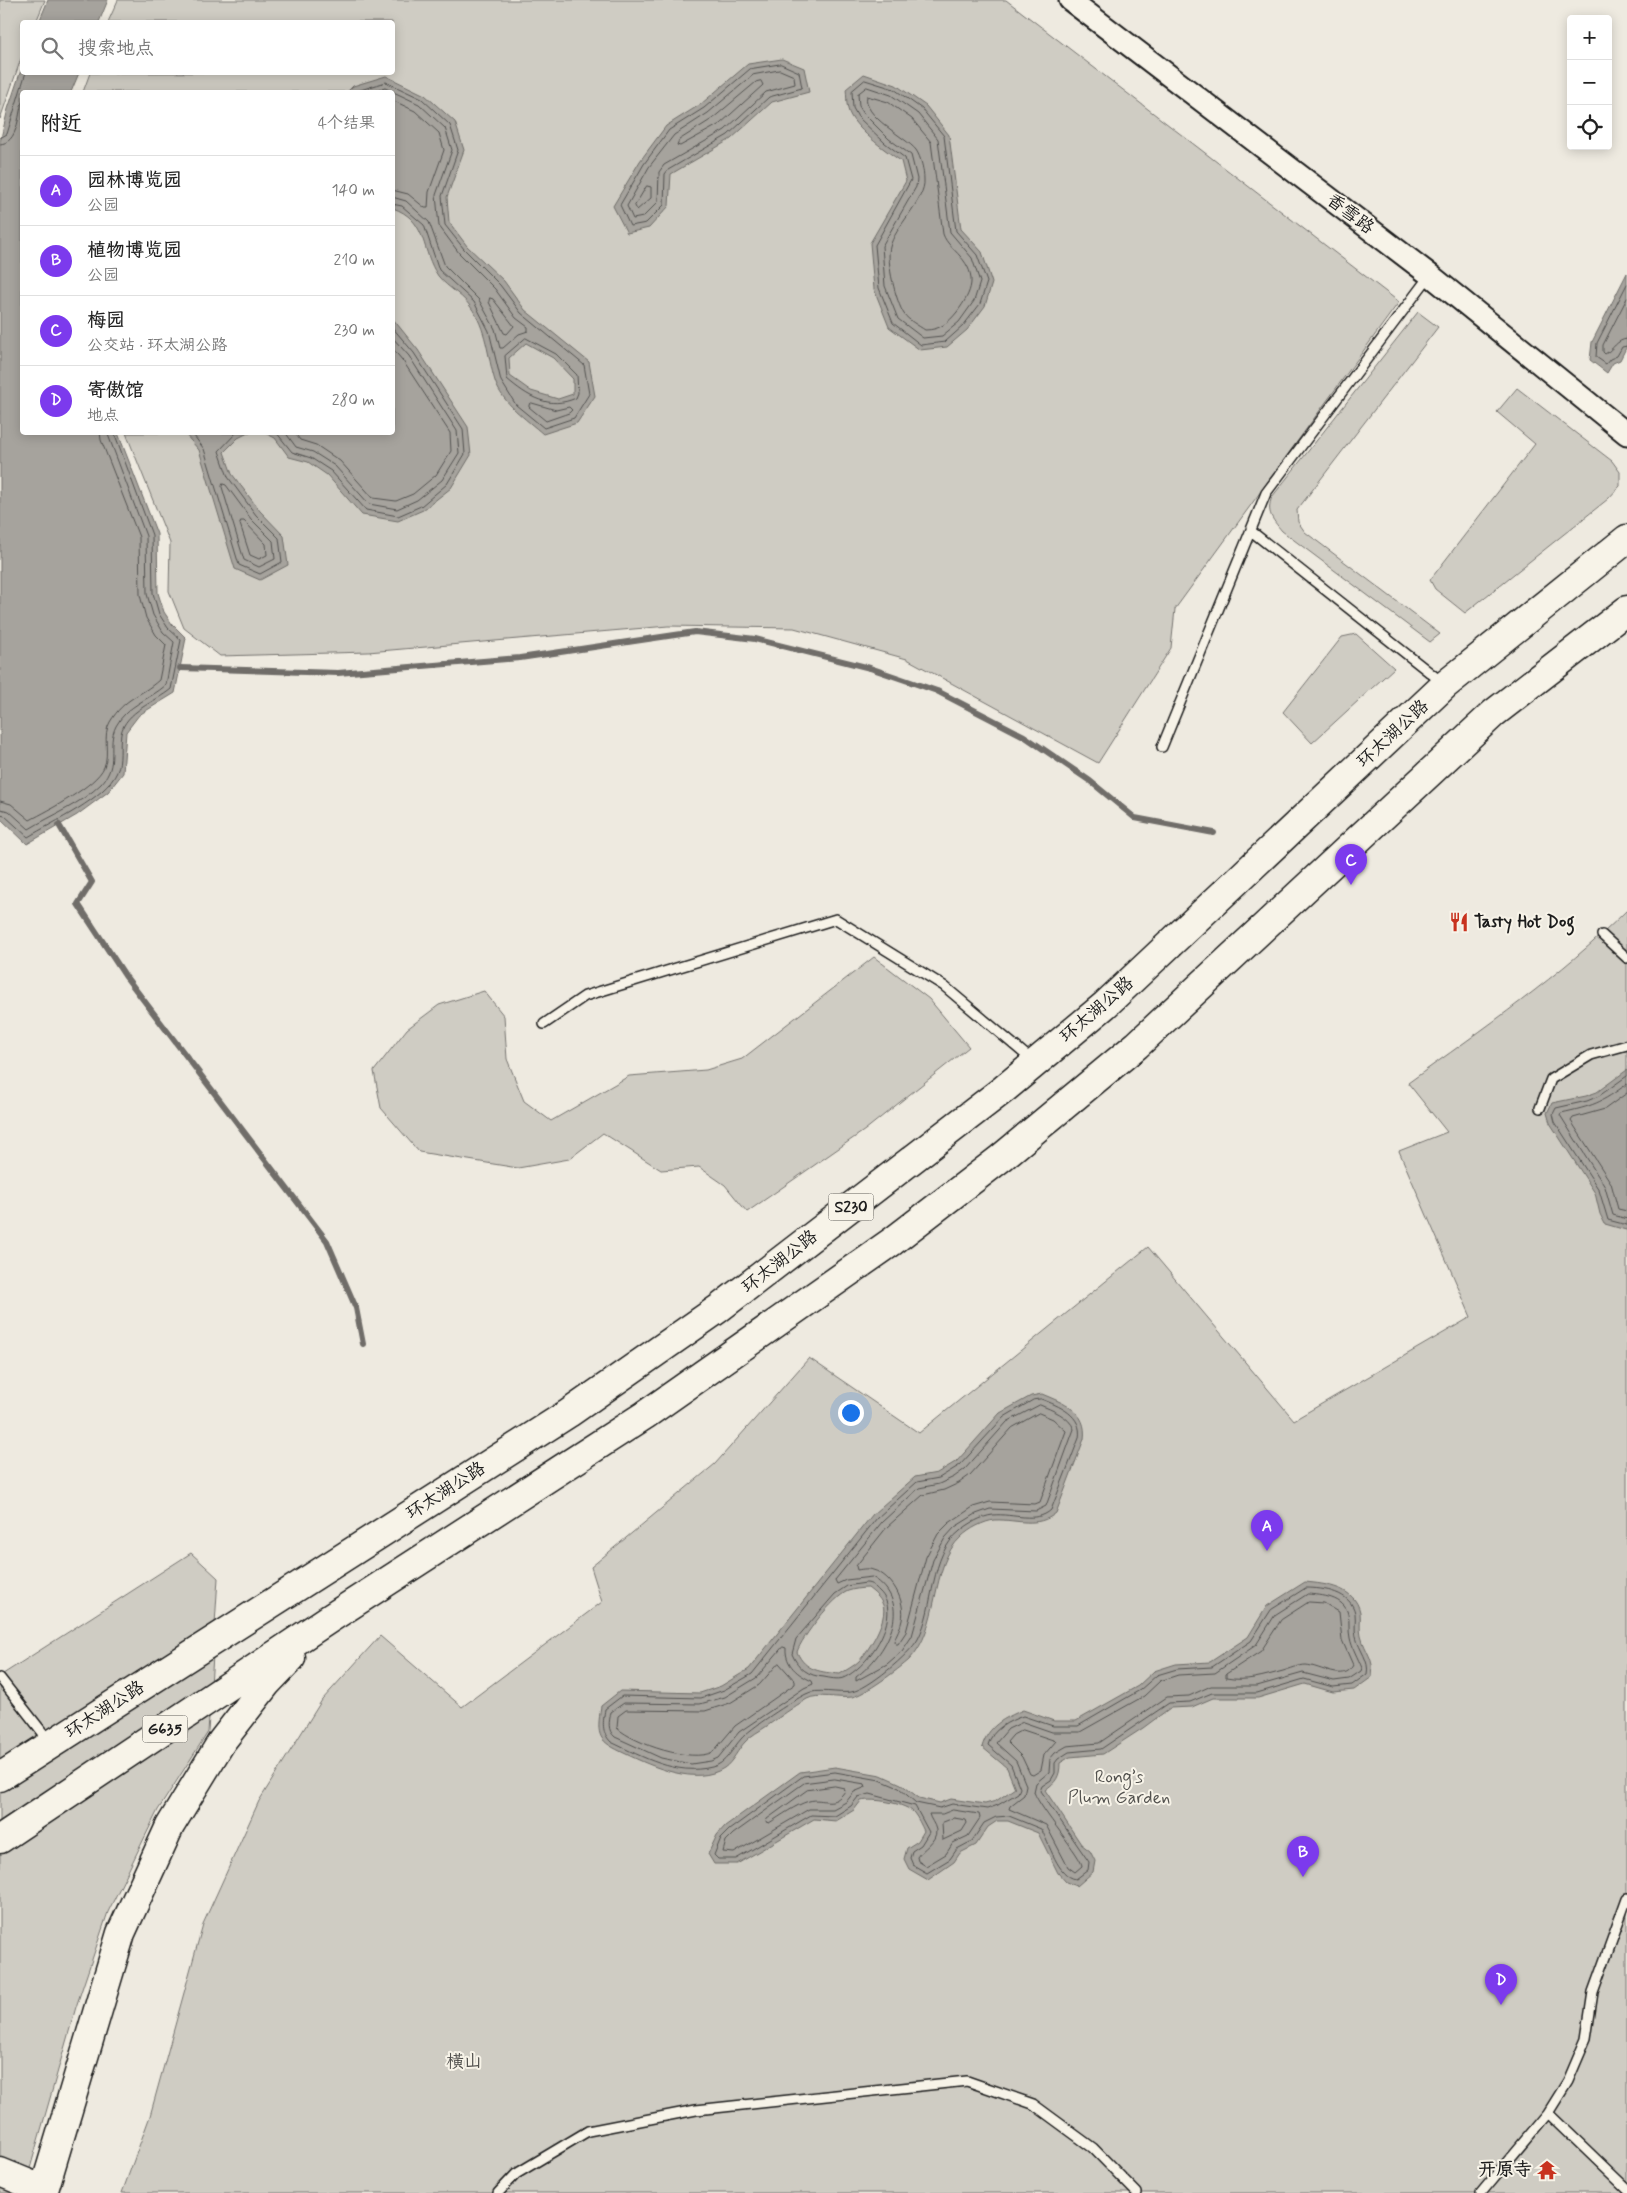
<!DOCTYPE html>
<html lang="zh">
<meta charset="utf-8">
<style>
body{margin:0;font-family:Mynerve,"LXGW WenKai TC",sans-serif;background:#f2f2f2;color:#222}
.controls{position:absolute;right:15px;top:15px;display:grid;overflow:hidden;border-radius:5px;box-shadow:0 2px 12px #0003}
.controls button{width:45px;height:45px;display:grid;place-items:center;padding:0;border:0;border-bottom:1px solid #e0e0e0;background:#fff;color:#222;font:25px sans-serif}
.you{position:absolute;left:850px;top:1412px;width:18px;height:18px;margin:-12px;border:4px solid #fff;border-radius:50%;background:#1a73e8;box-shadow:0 0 0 8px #1a73e833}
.badge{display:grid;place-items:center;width:32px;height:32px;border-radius:50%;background:#7c3aed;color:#fff;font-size:16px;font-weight:700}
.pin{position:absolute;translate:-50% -41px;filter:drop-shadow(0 1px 2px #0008)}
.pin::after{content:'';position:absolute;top:26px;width:18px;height:15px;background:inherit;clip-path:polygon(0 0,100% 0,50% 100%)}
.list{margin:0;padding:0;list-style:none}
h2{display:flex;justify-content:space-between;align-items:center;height:65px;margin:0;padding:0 20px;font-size:21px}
h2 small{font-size:16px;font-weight:400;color:#767676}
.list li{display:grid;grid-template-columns:32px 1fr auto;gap:15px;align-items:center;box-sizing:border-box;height:70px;padding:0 20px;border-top:1px solid #e0e0e0}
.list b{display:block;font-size:19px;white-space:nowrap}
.list p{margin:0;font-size:16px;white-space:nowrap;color:#767676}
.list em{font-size:16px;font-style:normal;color:#767676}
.icon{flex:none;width:28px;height:28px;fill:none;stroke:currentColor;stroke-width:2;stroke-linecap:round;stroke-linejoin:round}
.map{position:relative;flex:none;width:1627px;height:2193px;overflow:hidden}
.search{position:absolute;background:#fff;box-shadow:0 2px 12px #0003;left:20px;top:20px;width:375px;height:55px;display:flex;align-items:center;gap:12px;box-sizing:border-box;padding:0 18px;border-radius:5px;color:#767676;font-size:19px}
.panel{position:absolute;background:#fff;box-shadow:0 2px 12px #0003;left:20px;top:90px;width:375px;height:345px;border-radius:5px}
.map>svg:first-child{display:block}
.green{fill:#cfccc3;stroke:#767470}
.water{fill:#a6a39d;stroke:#6f6d69;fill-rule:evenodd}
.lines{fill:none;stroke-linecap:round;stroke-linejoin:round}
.shore{stroke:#535250;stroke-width:1}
.stream{stroke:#6f6d69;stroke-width:6}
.service-casing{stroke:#1c1c1c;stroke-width:12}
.tertiary-casing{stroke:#1c1c1c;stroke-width:25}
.trunk-casing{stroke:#1c1c1c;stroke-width:31}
.service{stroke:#f7f3e8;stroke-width:9}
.tertiary{stroke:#f7f3e8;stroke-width:21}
.trunk{stroke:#f7f3e8;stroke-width:28}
.labels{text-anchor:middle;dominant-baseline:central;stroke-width:4;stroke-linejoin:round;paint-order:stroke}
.shield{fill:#f7f3e8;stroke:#5e5c59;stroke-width:1}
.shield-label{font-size:16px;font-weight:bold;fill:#1c1c1c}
.street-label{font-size:18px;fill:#1c1c1c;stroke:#f7f3e8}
.poi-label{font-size:18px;font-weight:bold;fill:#1c1c1c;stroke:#f7f3e8;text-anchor:start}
.park-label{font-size:18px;fill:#52514e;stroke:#f7f3e8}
</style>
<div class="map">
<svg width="1627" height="2193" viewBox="0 0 1627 2193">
<rect width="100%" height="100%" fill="#eeeae0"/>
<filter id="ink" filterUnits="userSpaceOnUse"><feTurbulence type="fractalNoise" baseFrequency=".02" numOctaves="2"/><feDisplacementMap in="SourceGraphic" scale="10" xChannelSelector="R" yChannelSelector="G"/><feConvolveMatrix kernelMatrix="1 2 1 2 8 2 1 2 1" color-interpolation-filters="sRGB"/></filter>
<g filter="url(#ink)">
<path class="green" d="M0,0H45L36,22H22V56L0,119Z
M118,0H1006L1399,302L1175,609L1171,648L1098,763L907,659L794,628L668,626L368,652L220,656L184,628L169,591L170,543L126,433L392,432V92H83L90,73L392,72V22H108Z
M1418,312L1438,327L1297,510L1298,522L1305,532L1440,634L1430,642L1282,531C1272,519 1266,512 1272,497Z
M1517,388L1612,461L1620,472V486L1608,499L1465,613L1435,589L1430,580L1535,444L1497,412Z
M1356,634L1394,668L1312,743L1283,712L1342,637Z
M1627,910V2193H122L150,2116L203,1924L259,1801L322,1700L380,1636L462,1707L602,1602L591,1567L715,1464L809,1358L919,1433L1148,1247L1294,1420L1471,1317L1399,1151L1447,1132L1408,1083C1484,1028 1561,976 1627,910Z
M874,957L929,999L969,1047L865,1130L747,1212L725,1185L699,1167L661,1170L603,1133L569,1159L518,1168L419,1152L381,1108L374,1071L407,1029L439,1005L484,991L504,1016L507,1059L524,1101L551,1121L629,1076L706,1070L742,1059Z
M191,1553L218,1578L208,1732L158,1810L108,1912L76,2007L23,2193H0V1676Z"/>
<path class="water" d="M48,0H108L99,22H39Z
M782,59L804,68L809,92L772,102L731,139L671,174L669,206L649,228L627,233L613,206L640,161L666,126L701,104L748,64Z
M22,67V72L79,73L71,92H22V432L118,433L157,534L158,593L164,612L172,624L186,638L175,693L139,715L126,732L123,773L108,792L77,815L27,844L0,818V142L8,109Z
M864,74L896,85L926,106L949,135L961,229L982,252L992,283L985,306L967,330L947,347L920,350L889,327L874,289L870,243L906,181L901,161C886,151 852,127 848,109C846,102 847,95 846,89Z
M386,76L425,95L455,122L464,150L447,197L449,222L467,246L504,281L525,310L589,362L595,396L577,423L543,434C526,419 502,403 495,381C487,355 487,329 470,306C461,293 442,285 435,271C421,246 426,220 393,208L392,92H347L353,86ZM526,343L553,358L573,379V394L558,399L531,391L510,376L509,358Z
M1627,273V346L1620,360L1613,363L1607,373L1590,360L1592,342Z
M393,319L418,350L468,427L471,455L451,488L423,510L398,521L362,515L327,475L308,462L289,457L275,438L265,433L392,432Z
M184,433H248L238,438L224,452L232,474L260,511L284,536L288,565L260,580L235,569L199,450Z
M1627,1070V1229L1626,1230L1605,1224L1600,1214L1595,1193L1550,1123L1547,1113L1552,1103L1586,1096L1597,1092Z
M1042,1394C1063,1403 1088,1411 1084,1439L1056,1513C1037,1529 1017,1519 995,1520C984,1521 969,1529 961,1537C929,1566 941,1628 909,1660C899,1669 864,1695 852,1697C840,1699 817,1693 807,1699C793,1707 780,1717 767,1726C760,1731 751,1735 745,1742C738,1749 733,1762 724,1768C696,1786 653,1767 626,1754C598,1741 596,1737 601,1706L620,1691L700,1693L721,1686L749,1669L873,1514L915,1477L937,1473L957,1461L1000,1413L1031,1396ZM868,1588C873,1592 880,1597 883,1605C888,1619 869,1650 859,1661C854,1666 846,1670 840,1674C821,1672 805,1671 797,1652C802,1637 833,1597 848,1591C854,1589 862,1588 868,1588Z
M1305,1582C1326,1584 1355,1587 1360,1612C1361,1620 1359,1628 1361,1636C1365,1652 1375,1659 1372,1677L1354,1690L1333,1692L1305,1684L1258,1698H1213L1192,1707L1170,1708L1143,1728L1103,1754L1070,1757L1060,1763C1060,1777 1056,1782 1045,1790L1081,1844L1090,1851L1095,1861L1093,1872L1077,1886L1066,1882L1058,1873L1038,1833L1008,1821H997L988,1827L976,1845L960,1853L954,1862L928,1880L909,1869L904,1859L907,1848L918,1841L924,1831C921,1825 918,1818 914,1813C906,1803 873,1798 861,1801L854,1810L836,1821L814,1819L737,1864H714L708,1854L717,1835L725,1826L800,1772L835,1767L881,1775L901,1784L919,1798L940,1803L951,1799L985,1804L996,1801L1015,1788L1007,1768L982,1747C988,1726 1004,1718 1023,1710L1054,1721H1076L1138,1686L1154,1671L1176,1664L1210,1662L1248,1637L1267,1606Z"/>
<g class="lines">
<path class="shore" d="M781,64L799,72L802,88L769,97L728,135L668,170L665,174L664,205L646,223L630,226L620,205L644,164L669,130L704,108L750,69Z
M780,70L794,76L795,84L766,92L725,130L664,165L659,172L658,202L643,217L633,219L627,206L649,167L674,135L708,113L753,75Z
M865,80L894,89L922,109L944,136L956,231L977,255L987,282L980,304L963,326L945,342L921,345L893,323L879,288L875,245L911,180L905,158L885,143L858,117L853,108L852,91Z
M761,81L763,85L720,124L680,146L677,145L679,140L712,119L756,82Z
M867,87L891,95L918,114L938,139L950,232L972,258L980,282L974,301L959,322L942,336L923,338L898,319L885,286L882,246L916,187L917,179L911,155L889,139L864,114L859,106L858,94Z
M354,92L386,82L422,99L450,125L458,150L442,196L445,225L464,249L500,285L521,313L584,365L589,394L574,418L544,428L516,405L501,381L489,331L474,302L439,270L424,225L402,206L392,204
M371,92L385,88L419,104L445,128L452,150L436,195L439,226L459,253L495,289L516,318L528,327V331L519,334L503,348H500L495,329L479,300L445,266L429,222L406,201L392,197
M867,96L888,102L912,119L931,142L943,234C946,243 954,249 960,256C978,276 972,292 957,312C948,323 940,330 925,330C919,326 908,320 904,314C896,302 886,261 890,247C894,228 926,199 924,180C924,171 921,157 916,150C906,137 861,116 867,96Z
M392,100L415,111L439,133L444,150L429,192L428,208H425L408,194L392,190
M0,138L7,134L26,72
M0,144C18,143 18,116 22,102
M647,186L651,187V198L637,210L635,206Z
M1627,284L1597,343L1596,357L1606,364L1610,359L1617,356L1622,347L1627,346
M490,298L493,299L514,326L507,334L504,333L489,302Z
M1627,298L1603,345V352L1605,354C1614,349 1616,340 1627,339
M526,338L556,354L577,375L578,393L576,398C549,410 528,397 507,379L505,356Z
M532,403L556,410L569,407L572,410L569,413L546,421L529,407V405Z
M191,432L204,449L239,565L260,574L282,562L279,538L256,515L228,477L219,451L237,432
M276,432L292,452L311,458L331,471L366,510L398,516L421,506L447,484L465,454L463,429L414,353L392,327
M285,432L296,447L313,452L335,466L369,504L397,509L417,500L442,480L459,453L457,431L409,356L392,337
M294,432L300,440L316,445L340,461L373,498L396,501L413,494L436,475L451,451L450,433L403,361L392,348
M223,484L226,485L251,519L273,541L275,559L259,567L244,560L222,487Z
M241,521H244L266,544L267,555L259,559L250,555L240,524Z
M0,801L11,804L30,820C49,810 96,786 104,767C110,753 102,735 110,722C125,697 140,697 159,680L166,645L156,635L146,618L140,595L139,537L101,440L100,432
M0,809L9,811L29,829C52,815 81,804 101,784C120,764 106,746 116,726C127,705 149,700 166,685L174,642L163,632L153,615L147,594L146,536L107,432
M0,815L5,816L28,837C53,822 106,798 117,772C122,762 119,745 121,734C125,711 156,702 171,689L181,640L168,628L159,614L153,593L152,535L114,432
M1627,1076L1599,1096L1587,1101L1556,1108L1553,1114L1555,1122L1599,1190L1608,1220L1627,1225
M1627,1084C1601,1103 1593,1106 1561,1113L1560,1115L1605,1187L1613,1215L1627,1219
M1627,1093L1605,1109L1573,1118L1571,1121L1611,1183L1618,1209L1627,1211
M1041,1399C1059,1406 1083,1415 1079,1438L1051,1510C1036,1524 1013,1513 993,1515C982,1516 968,1524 960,1531C929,1555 935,1607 918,1639C910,1654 867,1690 851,1692C839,1694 816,1688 806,1694C792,1701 749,1729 741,1739C732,1749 726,1764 712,1767C676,1776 643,1757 611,1742C601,1732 603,1722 605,1709L622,1696L701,1698L724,1690L752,1674L877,1518L917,1482L939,1478L960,1465L1004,1417L1033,1400Z
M1040,1405C1052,1410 1069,1416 1074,1429L1046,1506L1036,1511L990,1509L976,1514L955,1527L945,1538L933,1560L912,1636L902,1651L887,1664L856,1681V1677C886,1655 916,1603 872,1577L846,1580L837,1584L835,1580L882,1522L919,1488L939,1484L954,1477L965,1469L1007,1422Z
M1039,1413L1053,1419L1066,1431L1040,1502L1035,1504L990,1502L973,1507L949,1523L938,1534L926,1557L906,1632L898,1644H895L894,1641C896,1634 901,1627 902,1620C906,1601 892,1575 873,1570C868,1568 863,1569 857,1570L856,1566L887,1527L923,1495L944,1490L959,1483L970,1475L1012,1428Z
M866,1583C872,1583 875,1587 879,1591C905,1614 868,1668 843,1678C838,1680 829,1678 824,1677C808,1676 798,1668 792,1654L796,1639L835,1594L847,1586Z
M1306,1588C1324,1588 1351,1592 1355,1613C1356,1621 1354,1629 1356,1637C1359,1650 1370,1661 1367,1674L1352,1685L1333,1687L1304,1679L1257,1693H1212L1190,1702L1169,1703L1101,1749L1069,1752L1058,1759L1055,1763V1773L1051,1780L1042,1786L1040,1791L1089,1862L1088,1870L1076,1879C1057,1876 1050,1844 1041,1829L1009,1816L996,1817L984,1823L972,1841L957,1849L950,1859L927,1873L913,1865L910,1858L912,1851L921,1845L929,1832L915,1806L870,1794L858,1797L851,1806L835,1816L811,1815L736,1859H718L714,1855L721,1838L729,1830L803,1776L835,1772L880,1780L899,1788L916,1803L940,1808L952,1804L987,1809L998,1805L1018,1793L1020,1788L1011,1765L988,1745C992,1729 1009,1721 1023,1716L1053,1726H1078L1140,1690L1157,1675L1177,1669L1212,1667L1251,1641L1271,1610Z
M1308,1594C1322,1595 1344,1597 1348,1614C1350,1622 1348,1630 1350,1638C1352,1648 1358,1658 1362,1668L1361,1671L1349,1679L1334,1681L1303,1673L1257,1686H1211L1189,1696L1167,1697L1099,1743L1067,1746L1055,1753L1050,1759L1049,1772L1036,1783L1034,1792C1040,1809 1082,1857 1082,1866L1075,1872L1068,1867L1046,1825L1009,1809L1010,1806L1024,1795L1026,1785L1016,1761L996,1743L1008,1729L1023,1722L1052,1732H1080L1144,1696L1160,1681L1178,1675L1215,1673L1256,1645L1275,1615Z
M1309,1602L1324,1603L1339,1612L1342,1640L1353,1665C1345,1683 1320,1666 1306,1665C1299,1665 1290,1669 1283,1671C1264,1676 1246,1682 1226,1678V1674L1261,1651L1281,1620Z
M783,1647L786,1648C785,1665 798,1675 812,1681L813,1684L804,1688L739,1732L718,1758L711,1761L691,1764L661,1758L615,1737C607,1730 609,1722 611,1712L624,1703L700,1704L725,1697L756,1678Z
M779,1663L795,1681V1684L735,1726L713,1752C691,1763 635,1744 617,1728L618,1716L626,1710L705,1711L730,1703L759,1685Z
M1023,1730L1056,1741L1044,1755L1041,1770L1033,1775L1030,1774L1022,1757L1007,1742L1013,1735Z
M835,1779L865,1784L866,1787L854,1792L846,1802L833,1809H809L734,1853L723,1852L726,1841L733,1834L804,1783Z
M835,1786L844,1788L845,1791C833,1809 824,1797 809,1801C795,1805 781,1816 769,1823L766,1822L767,1819L807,1790Z
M953,1810L979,1814L980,1818L968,1836L953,1843L946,1854L926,1866L918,1861L917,1857C922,1849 937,1842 936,1830C935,1824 930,1819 929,1814H942Z
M954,1818L966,1820L967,1823L962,1831L943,1840L942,1823Z"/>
<path class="stream" d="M180,668L338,673L520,658L695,632L755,639L870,668L937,691L1024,736L1090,781L1135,818L1214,833
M59,825L92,882L78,904L126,977L327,1241L356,1308L363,1344"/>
<defs>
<path id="service" d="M1251,531L1443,683
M1162,747L1266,493L1430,275
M1602,935L1627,958
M544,1024L585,996L836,919L944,986L1033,1061
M1540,1108L1551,1079L1591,1055L1627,1045
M0,1678L50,1742
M1548,2113L1627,2189
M498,2193L516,2174L588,2131L696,2110L967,2081L1033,2104L1093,2148L1137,2193
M1481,2193L1548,2113L1568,2081L1586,2039L1593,1992L1627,1898"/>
<path id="tertiary" d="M1070,0L1430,275L1627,434"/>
<path id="trunk" d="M0,1777L569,1413L718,1309L1004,1089L1105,1005L1445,685L1627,539
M0,1839L329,1619L645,1415L893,1241L1001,1158L1137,1045L1494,713L1627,610
M0,2172L44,2190V2193
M44,2190L121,1933L170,1826L222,1741L267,1683L291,1658"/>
</defs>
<use href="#service" class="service-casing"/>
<use href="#tertiary" class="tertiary-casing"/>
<use href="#trunk" class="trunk-casing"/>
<use href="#service" class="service"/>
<use href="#tertiary" class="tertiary"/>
<use href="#trunk" class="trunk"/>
</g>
</g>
<defs>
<symbol id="restaurant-bare" viewBox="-9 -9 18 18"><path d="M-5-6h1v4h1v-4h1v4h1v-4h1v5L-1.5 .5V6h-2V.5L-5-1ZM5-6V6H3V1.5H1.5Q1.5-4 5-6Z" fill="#c8321e" stroke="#f7f3e8" stroke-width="2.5" paint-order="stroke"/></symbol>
<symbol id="temple-bare" viewBox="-9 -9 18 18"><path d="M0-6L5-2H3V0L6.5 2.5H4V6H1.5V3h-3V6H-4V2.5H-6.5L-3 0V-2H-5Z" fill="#c8321e" stroke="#f7f3e8" stroke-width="2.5" paint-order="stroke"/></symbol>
</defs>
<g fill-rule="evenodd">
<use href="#restaurant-bare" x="1445" y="908" width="28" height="28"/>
<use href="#temple-bare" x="1533" y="2156" width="28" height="28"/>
</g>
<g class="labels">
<g class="shield">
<rect x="828.5" y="1193.5" width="45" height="27" rx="4"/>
<rect x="142.5" y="1715.5" width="45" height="27" rx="4"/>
</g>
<g class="shield-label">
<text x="851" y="1207">S230</text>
<text x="165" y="1729">G635</text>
</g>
<g class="street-label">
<text transform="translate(1350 214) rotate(37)">香雪路</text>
<text transform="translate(1393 734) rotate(-43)">环太湖公路</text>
<text transform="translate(1097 1010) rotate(-41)">环太湖公路</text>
<text transform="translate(780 1262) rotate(-38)">环太湖公路</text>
<text transform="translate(446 1491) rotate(-33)">环太湖公路</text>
<text transform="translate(105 1710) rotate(-33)">环太湖公路</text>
</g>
<g class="poi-label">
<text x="1474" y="922">Tasty Hot Dog</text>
<text x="1532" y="2170" text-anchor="end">开原寺</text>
</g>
<g class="park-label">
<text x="1119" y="1777">Rong’s<tspan x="1119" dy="21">Plum Garden</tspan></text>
<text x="464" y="2062">横山</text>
</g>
</g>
</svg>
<div class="controls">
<button>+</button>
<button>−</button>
<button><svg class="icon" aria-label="locate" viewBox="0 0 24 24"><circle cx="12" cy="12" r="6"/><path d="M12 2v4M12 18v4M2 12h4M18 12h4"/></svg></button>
</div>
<div class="you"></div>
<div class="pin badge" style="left:1267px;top:1551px">A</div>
<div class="pin badge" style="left:1303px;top:1877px">B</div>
<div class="pin badge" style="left:1351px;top:885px">C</div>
<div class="pin badge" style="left:1501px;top:2005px">D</div>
<div class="search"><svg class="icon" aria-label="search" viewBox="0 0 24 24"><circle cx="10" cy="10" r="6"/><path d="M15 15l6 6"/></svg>搜索地点</div>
<section class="panel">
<h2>附近<small>4个结果</small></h2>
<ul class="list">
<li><span class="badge">A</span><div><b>园林博览园</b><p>公园</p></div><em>140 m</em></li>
<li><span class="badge">B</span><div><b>植物博览园</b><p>公园</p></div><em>210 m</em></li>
<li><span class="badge">C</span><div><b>梅园</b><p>公交站 · 环太湖公路</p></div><em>230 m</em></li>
<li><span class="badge">D</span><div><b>寄傲馆</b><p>地点</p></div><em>280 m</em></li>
</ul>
</section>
</div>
